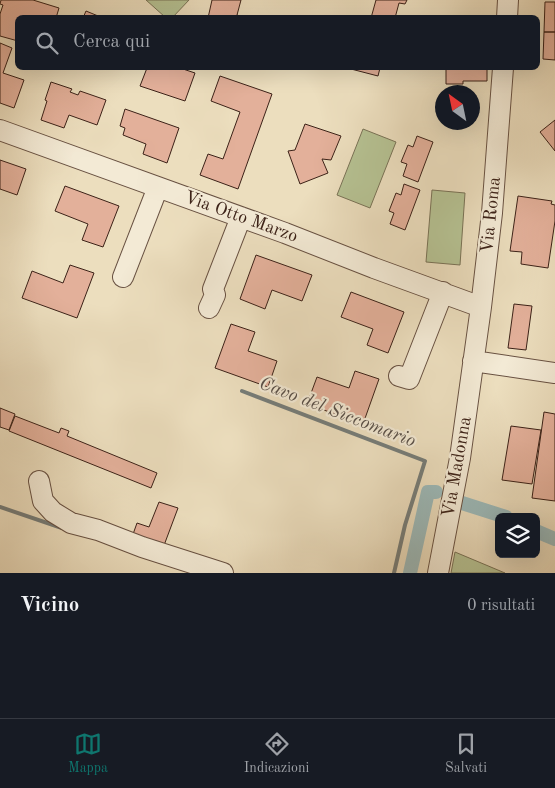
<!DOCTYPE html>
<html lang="it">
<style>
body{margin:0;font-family:"Old Standard TT",serif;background:#242831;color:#f1f3f6}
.controls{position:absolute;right:15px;bottom:15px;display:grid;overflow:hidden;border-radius:8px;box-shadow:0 5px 20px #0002}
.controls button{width:45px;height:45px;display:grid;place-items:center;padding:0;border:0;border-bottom:1px solid #363941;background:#171b24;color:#f1f3f6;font:25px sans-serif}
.compass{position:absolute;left:435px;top:85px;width:45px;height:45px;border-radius:50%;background:#171b24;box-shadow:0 5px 20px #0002;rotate:327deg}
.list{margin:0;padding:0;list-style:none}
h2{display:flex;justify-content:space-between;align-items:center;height:65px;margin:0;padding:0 20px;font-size:21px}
h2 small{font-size:16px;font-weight:400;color:#9ea1a6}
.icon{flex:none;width:28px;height:28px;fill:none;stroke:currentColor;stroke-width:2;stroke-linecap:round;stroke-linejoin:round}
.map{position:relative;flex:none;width:555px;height:573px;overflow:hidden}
.search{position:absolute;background:#171b24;box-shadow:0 5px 20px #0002;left:15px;right:15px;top:15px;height:55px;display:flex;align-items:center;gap:12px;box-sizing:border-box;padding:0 18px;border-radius:8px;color:#9ea1a6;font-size:19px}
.sheet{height:145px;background:#171b24}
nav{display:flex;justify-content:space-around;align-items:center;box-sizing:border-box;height:70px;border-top:1px solid #363941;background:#171b24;font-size:14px;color:#9ea1a6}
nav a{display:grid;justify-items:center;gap:2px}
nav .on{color:#0f766e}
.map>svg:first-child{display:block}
.green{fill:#b6c293;stroke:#797256}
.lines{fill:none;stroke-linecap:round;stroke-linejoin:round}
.stream{stroke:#767d79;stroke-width:4}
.canal{stroke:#9cbaba;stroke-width:14}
.building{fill:#e3b09a;stroke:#3c2218}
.minor-casing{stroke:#685142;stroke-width:22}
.minor{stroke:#f3ead5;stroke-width:20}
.labels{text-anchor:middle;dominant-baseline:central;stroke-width:4.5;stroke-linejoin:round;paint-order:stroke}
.street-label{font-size:18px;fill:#3c2218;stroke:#f3ead5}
.water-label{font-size:19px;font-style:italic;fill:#595049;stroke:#f3ead5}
</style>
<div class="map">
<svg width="555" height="573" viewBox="0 0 555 573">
<rect width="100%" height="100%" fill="#ecdebe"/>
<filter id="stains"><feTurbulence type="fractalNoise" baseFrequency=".004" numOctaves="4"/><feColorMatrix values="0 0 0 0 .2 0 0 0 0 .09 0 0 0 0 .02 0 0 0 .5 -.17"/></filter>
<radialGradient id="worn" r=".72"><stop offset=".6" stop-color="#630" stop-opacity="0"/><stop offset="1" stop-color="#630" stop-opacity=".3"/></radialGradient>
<path class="green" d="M146,0H189L172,18L165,17Z
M363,129L396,142L370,208L337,195Z
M432,190L465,193L460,265L426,262Z
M455,552L505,573H451Z"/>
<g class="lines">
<path class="stream" d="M242,391L425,461L405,525L394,573
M0,507L62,528"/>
<path class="canal" d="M462,503L506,517
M536,531L555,539
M410,573L428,492H436"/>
</g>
<path class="building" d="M1,0H33L59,8L56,18H18V41L0,36V14L3,5L0,4Z
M212,0H241L237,15L246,18H208Z
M376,0H407L405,4L399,3L395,18H371Z
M545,2H555V32H544Z
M86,11L103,18H83Z
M544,32H555V60L543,59Z
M0,43L12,48L3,73L24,80L14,108L0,103Z
M147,68H180L195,73L185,101L140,86Z
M351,68H380L378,76L351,69Z
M446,68H487V81H463V84H446Z
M220,76L272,94L238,189L200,175L208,154L223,159L240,112L211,101Z
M51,82L72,89L70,92L78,95L80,91L106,100L97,125L69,115L64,128L41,120L47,101L45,100Z
M125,109L179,128L167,163L143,154L146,144L123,135L125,128L120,126Z
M555,120V151L540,132Z
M305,124L341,136L331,160L322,159L328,173L300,184L288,151L295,150Z
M417,136L433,142L418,182L403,176L407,164L401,162L408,145L413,147Z
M0,160L26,169L17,195L0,189Z
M404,184L420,190L405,230L390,224L394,213L389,211L396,193L401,195Z
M65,186L119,206L103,247L82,240L88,224L55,211Z
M518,196L552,201L551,204L555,205V221L548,268L521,264L522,252L510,251Z
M256,255L312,275L302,301L272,290L265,309L240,299Z
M70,265L94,273L77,318L22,298L32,271L63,283Z
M351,292L404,312L388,353L367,345L373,329L341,317Z
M514,304L532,306L526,350L508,348Z
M231,324L255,332L248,351L277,361L268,387L215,368Z
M355,371L379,379L363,424L307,404L317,377L349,388Z
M0,408L15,414L9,430L0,427Z
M544,412L555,414V501L532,498Z
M15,416L59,433L61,428L69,431L67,436L157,473L151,488L9,431Z
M511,426L541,430L532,484L502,480Z
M159,502L178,508L163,548L132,537L137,523L149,527Z"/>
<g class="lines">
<defs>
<path id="minor" d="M507,18L508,0
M0,130L285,233L374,268L481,307
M123,277L158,187
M209,308L215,295L213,289L241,217
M473,361L555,373
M399,376L409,379L443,292
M39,481L43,501L53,512L71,523L98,530L142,547L223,573
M438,573L460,458L481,307L492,213L503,68"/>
</defs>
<use href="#minor" class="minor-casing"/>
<use href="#minor" class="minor"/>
</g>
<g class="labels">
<g class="street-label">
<text transform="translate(491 215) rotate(-84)">Via Roma</text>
<text transform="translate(241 217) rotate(20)">Via Otto Marzo</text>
<text transform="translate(457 467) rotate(-80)">Via Madonna</text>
</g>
<g class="water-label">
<text transform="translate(337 413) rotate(21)">Cavo del Siccomario</text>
</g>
</g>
<rect width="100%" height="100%" filter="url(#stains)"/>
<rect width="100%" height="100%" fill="url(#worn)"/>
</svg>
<div class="controls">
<button><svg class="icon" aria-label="layers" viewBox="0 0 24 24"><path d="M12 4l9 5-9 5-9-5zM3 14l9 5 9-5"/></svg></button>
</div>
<svg class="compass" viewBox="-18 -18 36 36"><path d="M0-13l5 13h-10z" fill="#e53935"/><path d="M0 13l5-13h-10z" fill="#9ea1a6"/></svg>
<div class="search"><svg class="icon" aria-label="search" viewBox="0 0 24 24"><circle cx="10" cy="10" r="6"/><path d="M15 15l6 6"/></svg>Cerca qui</div>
</div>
<section class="sheet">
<h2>Vicino<small>0 risultati</small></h2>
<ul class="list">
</ul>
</section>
<nav>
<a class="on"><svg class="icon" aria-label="map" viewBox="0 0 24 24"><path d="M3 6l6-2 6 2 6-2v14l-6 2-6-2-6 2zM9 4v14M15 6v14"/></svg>Mappa</a>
<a><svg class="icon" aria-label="directions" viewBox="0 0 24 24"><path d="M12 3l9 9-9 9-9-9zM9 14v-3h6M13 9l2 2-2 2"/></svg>Indicazioni</a>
<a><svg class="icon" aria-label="saved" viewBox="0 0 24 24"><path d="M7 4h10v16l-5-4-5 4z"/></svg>Salvati</a>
</nav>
